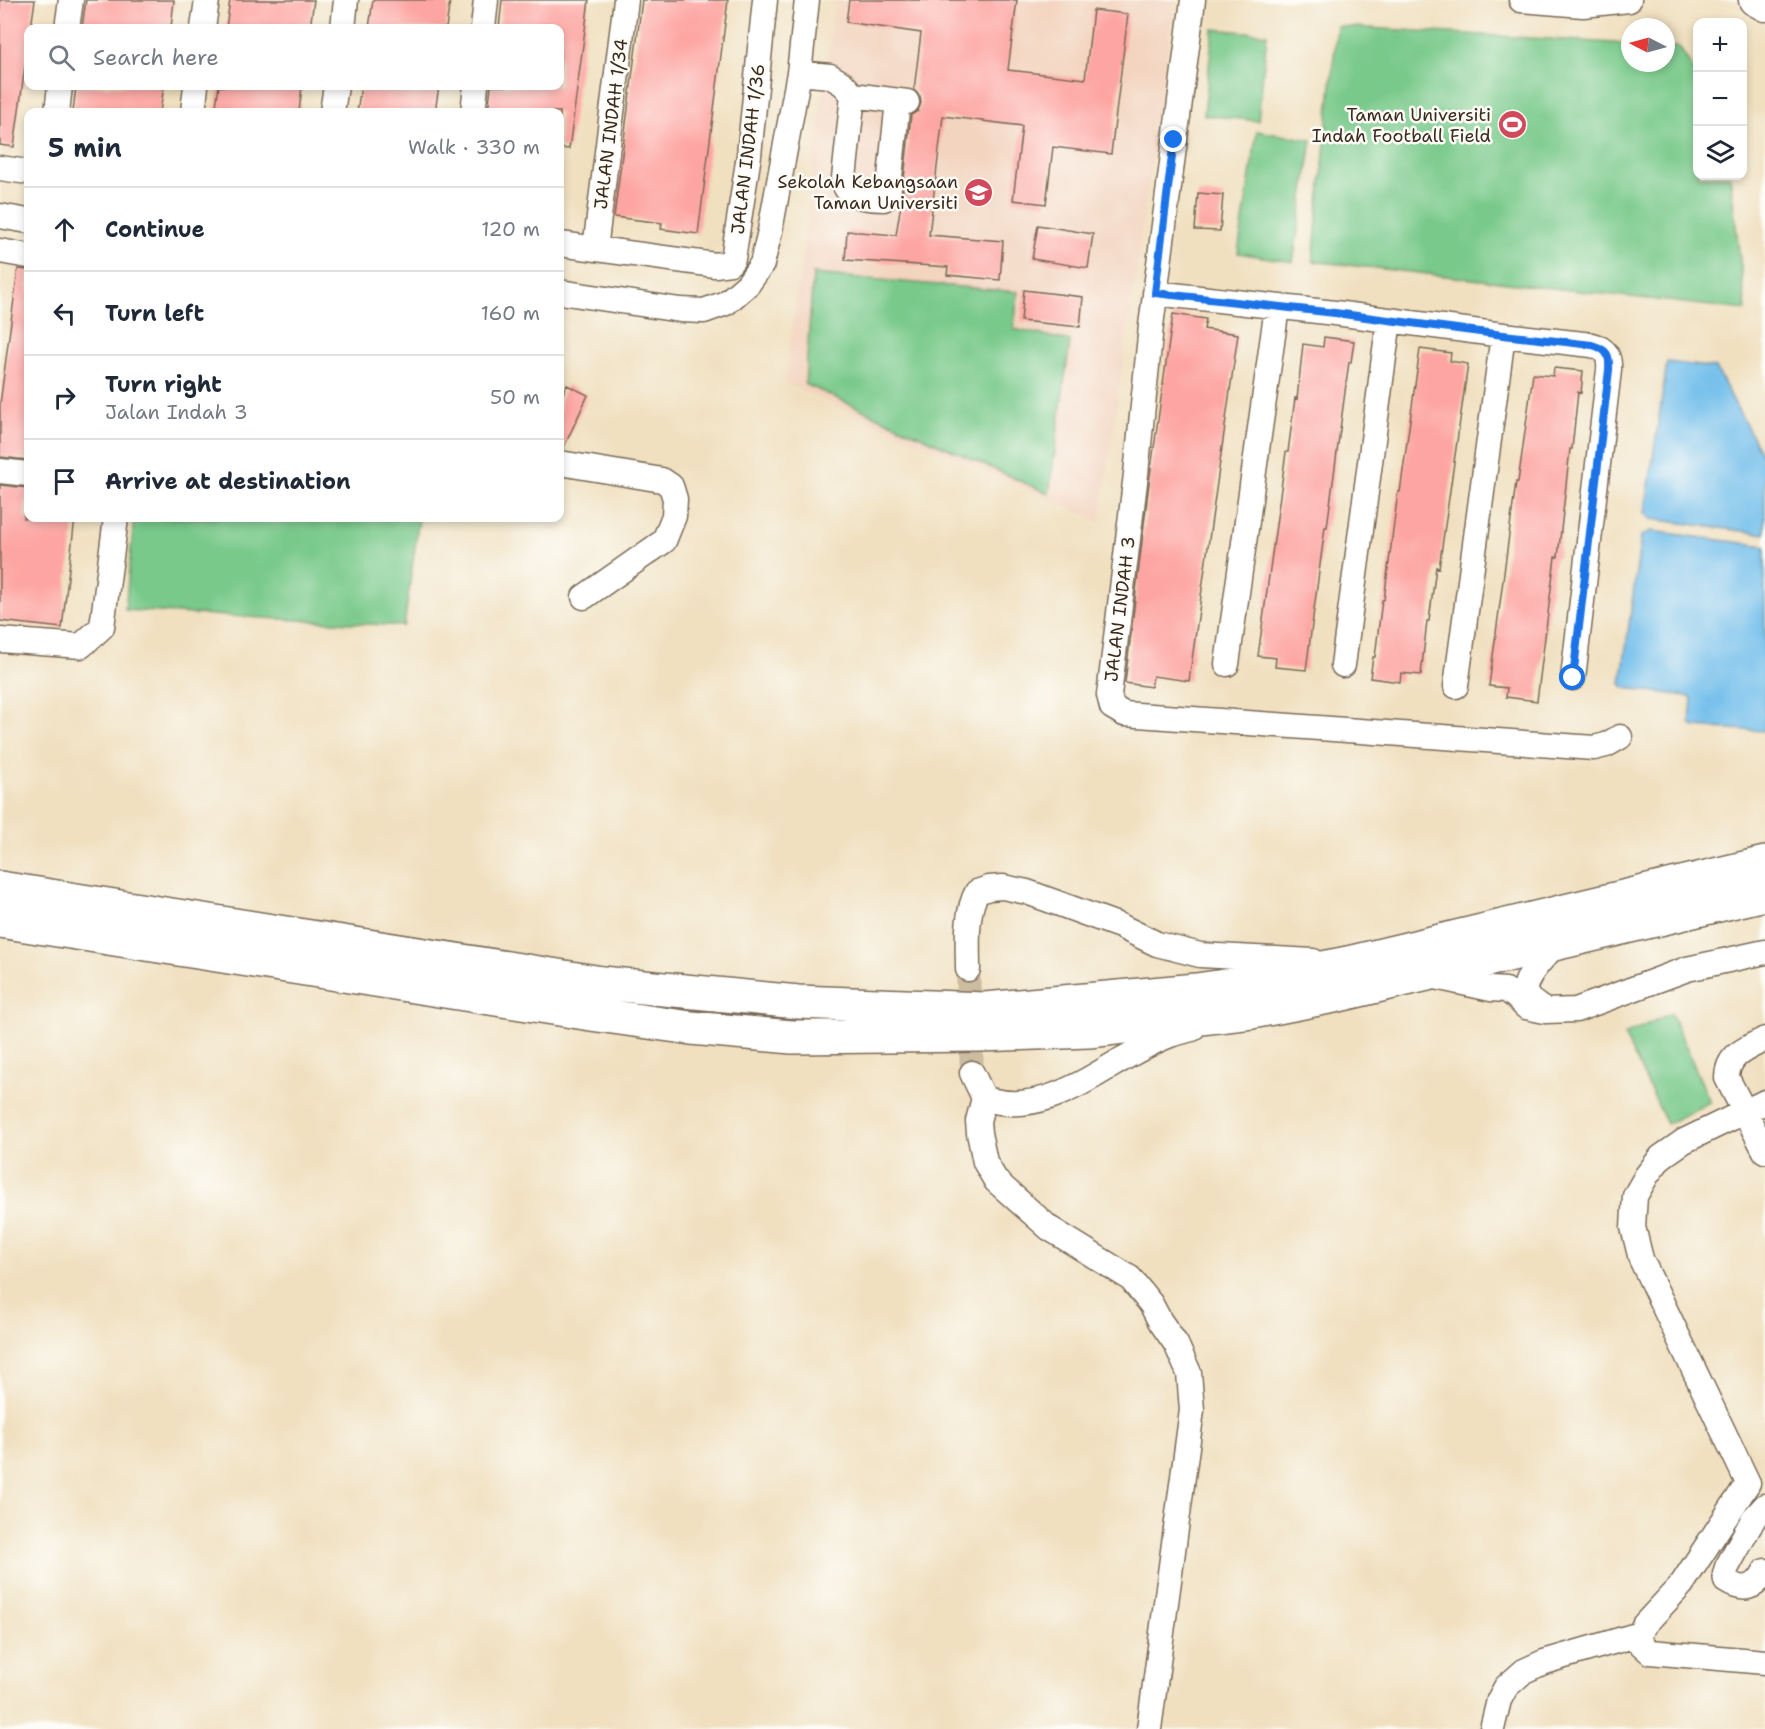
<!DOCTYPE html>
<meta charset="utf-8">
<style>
body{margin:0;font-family:"Shantell Sans",sans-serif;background:#f2f2f3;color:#1f2937}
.controls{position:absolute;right:18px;top:18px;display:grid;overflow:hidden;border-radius:12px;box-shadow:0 3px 9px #0003}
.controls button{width:54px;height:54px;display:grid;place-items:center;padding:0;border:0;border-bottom:2px solid #e0e1e3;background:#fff;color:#1f2937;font:30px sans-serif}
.compass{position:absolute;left:1621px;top:18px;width:54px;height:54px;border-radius:50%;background:#fff;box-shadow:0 3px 9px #0003;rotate:276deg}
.stop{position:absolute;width:18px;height:18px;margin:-14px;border:4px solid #1a73e8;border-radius:50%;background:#fff}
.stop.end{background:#1a73e8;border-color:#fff;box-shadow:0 2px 6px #0008}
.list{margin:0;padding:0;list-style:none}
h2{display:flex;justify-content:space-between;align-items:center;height:78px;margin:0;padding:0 24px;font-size:26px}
h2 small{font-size:20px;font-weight:400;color:#747a83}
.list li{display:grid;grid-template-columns:39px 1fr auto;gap:18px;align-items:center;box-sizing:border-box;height:84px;padding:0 24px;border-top:2px solid #e0e1e3}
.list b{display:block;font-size:22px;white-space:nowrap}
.list p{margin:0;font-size:20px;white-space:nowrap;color:#747a83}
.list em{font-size:20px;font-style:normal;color:#747a83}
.icon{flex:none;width:33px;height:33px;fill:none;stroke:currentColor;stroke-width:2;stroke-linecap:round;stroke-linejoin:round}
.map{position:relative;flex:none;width:1765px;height:1729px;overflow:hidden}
.search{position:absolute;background:#fff;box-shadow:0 3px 9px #0003;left:24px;top:24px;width:540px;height:66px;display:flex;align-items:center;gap:15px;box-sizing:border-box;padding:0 21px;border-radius:12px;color:#747a83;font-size:22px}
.panel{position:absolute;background:#fff;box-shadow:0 3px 9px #0003;left:24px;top:108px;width:540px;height:414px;border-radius:12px}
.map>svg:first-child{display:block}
.built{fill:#f3d4bf}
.green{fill:#78c98a;stroke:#5a7a54;stroke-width:1.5}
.water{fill:#71beeb;stroke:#567484;stroke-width:1.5}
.building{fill:#fda5a2}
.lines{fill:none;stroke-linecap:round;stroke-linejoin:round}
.minor-tunnel{stroke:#ccbca0;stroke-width:24;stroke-dasharray:24 12;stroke-linecap:butt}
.minor-casing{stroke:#7a6a57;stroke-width:27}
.major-casing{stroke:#7a6a57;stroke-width:33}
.highway-casing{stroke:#7a6a57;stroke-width:36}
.minor{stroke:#fff;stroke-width:24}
.major{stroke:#fff;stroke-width:30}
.highway{stroke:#fff;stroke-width:33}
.route{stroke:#1a73e8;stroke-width:8}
.labels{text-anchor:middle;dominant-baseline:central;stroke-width:5;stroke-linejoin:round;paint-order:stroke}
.poi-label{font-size:18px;fill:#3b2a1e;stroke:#fdfcf7;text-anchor:end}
.street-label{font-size:18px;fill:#3b2a1e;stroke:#fdfcf7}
</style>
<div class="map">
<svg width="1765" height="1729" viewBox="0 0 1765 1729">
<rect width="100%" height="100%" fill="#fdfcf7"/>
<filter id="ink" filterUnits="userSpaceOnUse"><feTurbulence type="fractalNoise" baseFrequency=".0167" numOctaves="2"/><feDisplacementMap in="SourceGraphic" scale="12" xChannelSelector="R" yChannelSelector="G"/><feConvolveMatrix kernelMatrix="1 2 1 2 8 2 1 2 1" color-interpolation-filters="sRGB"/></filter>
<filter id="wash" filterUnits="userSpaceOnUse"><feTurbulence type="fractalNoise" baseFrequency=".008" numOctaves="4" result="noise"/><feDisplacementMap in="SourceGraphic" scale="24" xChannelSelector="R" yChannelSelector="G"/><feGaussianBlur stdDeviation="1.35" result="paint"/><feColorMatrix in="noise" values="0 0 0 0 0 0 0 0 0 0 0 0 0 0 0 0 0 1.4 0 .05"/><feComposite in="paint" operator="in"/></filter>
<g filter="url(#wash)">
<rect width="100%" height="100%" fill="#f0e0c0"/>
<path class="built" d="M835,0H1175L1100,522L785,383Z"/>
<path class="green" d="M1337,26L1630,44V63H1666V47H1679L1697,75L1698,176H1730L1746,310L1313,261Z
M1213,29L1267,34L1258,121L1204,115Z
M1257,131L1312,140L1293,262L1238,253Z
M813,274L1018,292L1014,329L1070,341L1049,494L805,384Z
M134,518H419L404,626L125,610Z
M1671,1013L1710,1102L1667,1124L1624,1035Z"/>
<path class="water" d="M1667,362L1716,368L1765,461V534L1651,519L1645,513Z
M1651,531L1765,546V731L1694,727L1690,723L1692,698L1687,696L1625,688L1621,684L1641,536Z"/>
<g id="blocks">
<path class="building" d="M0,0H35L31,28H28V44L14,147L0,145Z
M86,0H174L171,28H82Z
M230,0H314L310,28H226Z
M373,0H450L446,28H369Z
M502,0H589L569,149L560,148V112H488L491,86H560V28H499Z
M642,0H728L698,234L661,229L662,223L614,217Z
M849,0H1017L1008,70L1085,79L1093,10L1128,14L1111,154L1053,147L1046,204L1013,200L1022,126L943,116L929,235L1003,241L1000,280L947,275L948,267L845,260L847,231L896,235L902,197L911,115L918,111L921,103L920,96L914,90L921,33L846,22Z
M76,86H164L160,112H73Z
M219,86H302L299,112H215Z
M361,86H439L435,112H357Z
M1198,193L1223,195L1220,231L1195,230Z
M1038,225L1093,234L1088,268L1032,259Z
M18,269L28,270V460L0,457V404Z
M1024,290L1083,297L1080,327L1021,321Z
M1173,314L1206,319L1204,329L1238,334L1189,681L1153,676L1151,687L1125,683L1149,483Z
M1324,337L1354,341L1351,362H1349L1327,527H1325L1306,670L1275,667L1276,658L1258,656L1286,452H1288L1295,398L1297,399L1303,344L1323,347Z
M1420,349L1451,353L1450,361L1468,364L1439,568L1436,567L1429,621H1427L1421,675L1401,673L1400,682L1370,678L1373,657H1375L1382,600H1384L1398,492H1400Z
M1554,368L1583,371L1581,393L1578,392L1572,449H1570L1558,557H1555L1537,701L1506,697L1507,688L1489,686L1516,482H1518L1533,374L1553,376Z
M567,385L588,395L563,449H560V400Z
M0,485L28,488L24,518H75L62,628L0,621Z"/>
</g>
</g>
<g filter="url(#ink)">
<use href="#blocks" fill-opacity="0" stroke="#7a6a57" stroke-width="1.5"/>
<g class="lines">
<path class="minor-tunnel" d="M968,969L972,1073"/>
<defs>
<path id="minor" d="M1193,0L1151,326L1136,474L1109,695L1112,707L1124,714L1594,748L1606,745L1620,737
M1521,0L1583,5L1629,0
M67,28L71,0
M203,28L207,0
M343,28L346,0
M483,28L486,0
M799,73L830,76L843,84L853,95L907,102
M853,95L844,178C844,180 845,186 846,188C851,198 873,199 884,199L888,196L898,101
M57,112L60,86
M193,112L196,86
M332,112L336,86
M473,112L476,86
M0,168L28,172
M0,216L28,221
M560,244L715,265L730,263L733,259L749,155L765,0
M595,249L626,0
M0,251L28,256
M560,292L680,310L704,311L726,303L748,284L762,264L770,231L799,73L807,0
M1155,293L1335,313L1503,335L1592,345C1606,349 1610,356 1609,370L1573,678
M560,463L662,480L671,486L675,499L674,516L664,541L584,597
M0,471L28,474
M0,640L81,646L102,627L116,518
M1227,664L1277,307
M1343,665L1389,320
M1456,686L1503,335
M968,969C968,945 965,914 977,892L989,888L1003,887L1027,892L1120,926L1157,944L1200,955L1313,961
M1431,976L1491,989L1506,990L1516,997L1526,1007L1545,1011L1576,1010L1687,969L1765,952
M1541,1008C1537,1005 1532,1002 1529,999C1515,983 1547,954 1558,942
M1765,1039C1747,1049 1727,1054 1727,1078L1765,1151
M972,1073L984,1098L978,1121L979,1133L985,1162L996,1181L1049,1228L1130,1278L1151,1304L1160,1321L1176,1344L1189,1373L1192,1410L1149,1729
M984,1098C1052,1122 1110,1057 1170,1035C1177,1033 1184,1031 1192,1029
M1765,1102L1684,1141L1661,1157L1647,1175L1635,1196L1633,1227L1641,1259L1748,1483L1682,1584L1644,1625L1640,1634L1641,1644L1650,1652L1765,1662
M1765,1506L1754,1518L1727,1567L1725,1574L1726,1581C1743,1592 1756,1589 1765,1571
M1492,1729L1499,1700L1506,1687L1524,1671L1544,1662L1640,1634"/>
<path id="major" d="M1754,0L1765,6"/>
<path id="highway" d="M0,888L602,983L798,1002L985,1009L1196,990L1253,982L1348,963L1765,863
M0,921L591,1014L691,1028L792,1037L980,1035L1089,1031L1252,1012L1339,995L1765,894"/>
</defs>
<use href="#minor" class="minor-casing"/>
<use href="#major" class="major-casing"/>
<use href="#highway" class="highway-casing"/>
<use href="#minor" class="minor"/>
<use href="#major" class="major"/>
<use href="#highway" class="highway"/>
</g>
</g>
<g class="lines" filter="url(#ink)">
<path class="route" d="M1174,140L1155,293L1335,313L1503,335L1592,345C1607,349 1610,355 1609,370L1573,678"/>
</g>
<defs>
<symbol id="stadium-disc" viewBox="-11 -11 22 22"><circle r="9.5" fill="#d1495b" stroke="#fdfcf7"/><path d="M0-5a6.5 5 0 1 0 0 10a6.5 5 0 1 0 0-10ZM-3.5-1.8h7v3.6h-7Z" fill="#fff"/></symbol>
<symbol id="school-disc" viewBox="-11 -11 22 22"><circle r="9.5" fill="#d1495b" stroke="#fdfcf7"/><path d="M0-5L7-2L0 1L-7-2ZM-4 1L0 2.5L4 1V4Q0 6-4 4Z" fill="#fff"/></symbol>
</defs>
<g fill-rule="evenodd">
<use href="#stadium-disc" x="1496" y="108" width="33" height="33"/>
<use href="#school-disc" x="962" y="176" width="33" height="33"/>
</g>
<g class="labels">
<g class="poi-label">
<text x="1491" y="115">Taman Universiti<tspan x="1491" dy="21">Indah Football Field</tspan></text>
<text x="958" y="182">Sekolah Kebangsaan<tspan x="958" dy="21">Taman Universiti</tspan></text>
</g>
<g class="street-label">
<text transform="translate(611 124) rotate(-83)">JALAN INDAH 1/34</text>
<text transform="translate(748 149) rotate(-83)">JALAN INDAH 1/36</text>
<text transform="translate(1120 609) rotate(-83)">JALAN INDAH 3</text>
</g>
</g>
</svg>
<div class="controls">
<button>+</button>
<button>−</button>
<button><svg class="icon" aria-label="layers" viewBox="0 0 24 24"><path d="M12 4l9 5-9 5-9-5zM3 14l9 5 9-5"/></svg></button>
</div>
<svg class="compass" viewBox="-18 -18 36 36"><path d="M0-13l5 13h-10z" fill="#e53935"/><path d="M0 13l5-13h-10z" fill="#747a83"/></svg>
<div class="stop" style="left:1573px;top:678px"></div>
<div class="stop end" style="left:1174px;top:140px"></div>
<div class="search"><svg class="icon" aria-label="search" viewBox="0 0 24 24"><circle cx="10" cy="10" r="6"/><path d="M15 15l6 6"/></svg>Search here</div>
<section class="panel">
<h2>5 min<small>Walk · 330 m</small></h2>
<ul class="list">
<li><svg class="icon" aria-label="ahead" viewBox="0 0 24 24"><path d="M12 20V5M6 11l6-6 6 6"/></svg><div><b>Continue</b></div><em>120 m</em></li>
<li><svg class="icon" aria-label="left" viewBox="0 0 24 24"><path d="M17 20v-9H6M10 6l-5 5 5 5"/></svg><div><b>Turn left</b></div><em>160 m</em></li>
<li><svg class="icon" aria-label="right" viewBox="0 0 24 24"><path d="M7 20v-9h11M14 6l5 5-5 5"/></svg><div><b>Turn right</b><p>Jalan Indah 3</p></div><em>50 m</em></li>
<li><svg class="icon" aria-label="arrive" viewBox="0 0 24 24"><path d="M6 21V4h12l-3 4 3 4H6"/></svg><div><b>Arrive at destination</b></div></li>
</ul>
</section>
</div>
